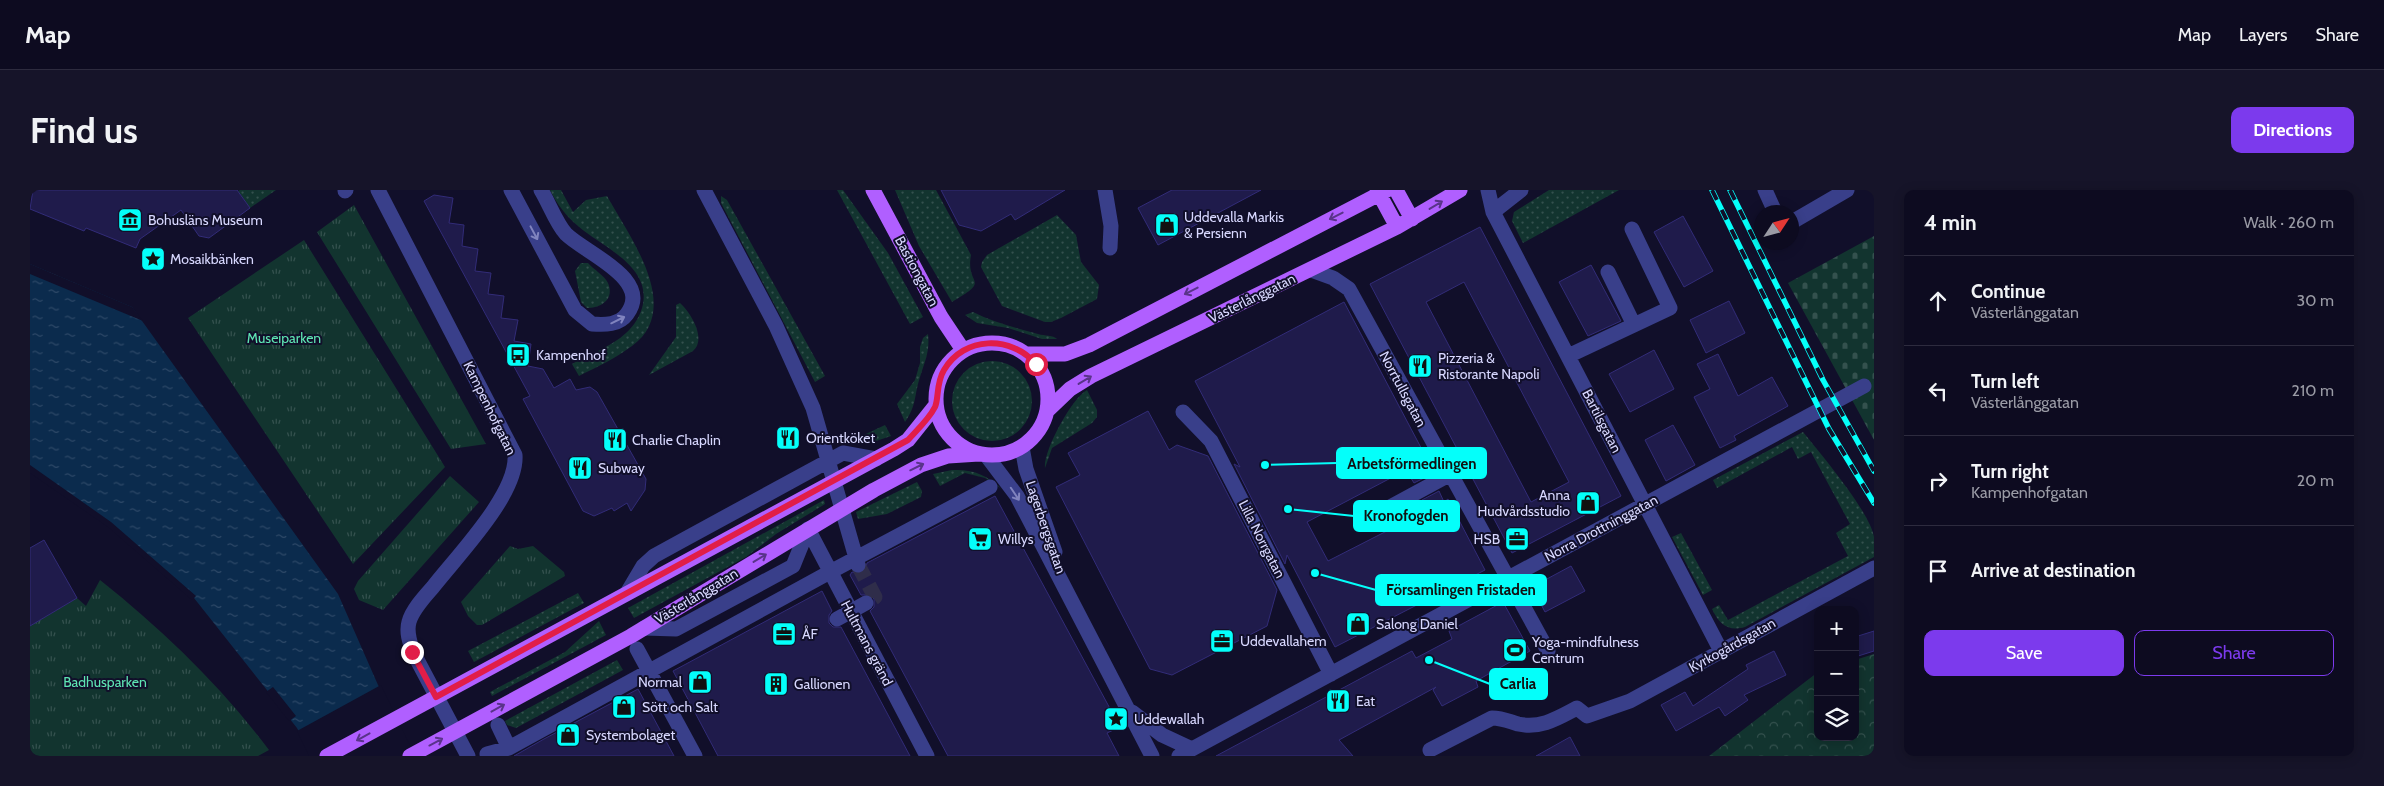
<!DOCTYPE html>
<meta charset="utf-8">
<style>
body{margin:0;font-family:Cabin,sans-serif;background:#161429;color:#f1f3f6}
.controls{position:absolute;right:15px;bottom:15px;display:grid;overflow:hidden;border-radius:10px;box-shadow:0 2px 12px #0003}
.controls button{width:45px;height:45px;display:grid;place-items:center;padding:0;border:0;border-bottom:1px solid #2d2b3e;background:#0d0b20;color:#f1f3f6;font:25px sans-serif}
.compass{position:absolute;left:1724px;top:15px;width:45px;height:45px;border-radius:50%;background:#0d0b20;box-shadow:0 2px 12px #0003;rotate:54deg}
.stop{position:absolute;width:15px;height:15px;margin:-11px;border:4px solid #e11d48;border-radius:50%;background:#fff}
.stop.end{background:#e11d48;border-color:#fff;box-shadow:0 1px 5px #0008}
.list{margin:0;padding:0;list-style:none}
h2{display:flex;justify-content:space-between;align-items:center;height:65px;margin:0;padding:0 20px;font-size:21px}
h2 small{font-size:16px;font-weight:400;color:#9a9ba5}
.list li{display:grid;grid-template-columns:32px 1fr auto;gap:15px;align-items:center;box-sizing:border-box;height:90px;padding:0 20px;border-top:1px solid #2d2b3e}
.list b{display:block;font-size:19px;white-space:nowrap}
.list p{margin:0;font-size:16px;white-space:nowrap;color:#9a9ba5}
.list em{font-size:16px;font-style:normal;color:#9a9ba5}
.actions{display:flex;gap:10px;padding:15px 20px}
.actions a{flex:1;padding:11px 0;border:1px solid #7c3aed;border-radius:10px;text-align:center;font-size:18px;color:#7c3aed}
.actions .main{background:#7c3aed;color:#fff}
.icon{flex:none;width:28px;height:28px;fill:none;stroke:currentColor;stroke-width:2;stroke-linecap:round;stroke-linejoin:round}
.map{position:relative;flex:none;width:1844px;height:566px;overflow:hidden;border-radius:10px}
header{display:flex;align-items:center;gap:30px;box-sizing:border-box;height:70px;padding:0 25px;background:#0d0b20;border-bottom:1px solid #2d2b3e}
header strong{font-size:24px}
nav{display:flex;gap:28px;margin-inline-start:auto;font-size:18px}
.intro{display:flex;align-items:center;justify-content:space-between;box-sizing:border-box;height:120px;padding:0 30px}
h1{margin:0;font-size:35px}
.button{padding:12px 22px;border-radius:10px;background:#7c3aed;color:#fff;font-size:18px;font-weight:700}
main{display:flex;gap:30px;padding:0 30px}
aside{flex:1;background:#0d0b20;border-radius:10px;box-shadow:0 2px 12px #0003}
.map>svg:first-child{display:block}
.grass{fill:url(#grass-dots)}
.forest{fill:url(#forest-crowns)}
.cemetery{fill:url(#cemetery-stones)}
.park{fill:url(#park-tufts)}
.water{fill:url(#water-ripples)}
.pier{fill:#110f2a}
.building{fill:#1f1b4b;stroke:#322c78;fill-rule:evenodd}
.lines{fill:none;stroke-linecap:round;stroke-linejoin:round}
.minor-tunnel{stroke:#2f2d4a;stroke-width:15;stroke-dasharray:15 8;stroke-linecap:butt}
.minor{stroke:#393f8a;stroke-width:15}
.major{stroke:#b05fff;stroke-width:15}
.rail-casing{stroke:#04fffa;stroke-width:5.5}
.rail{stroke:#110f2a;stroke-width:4;stroke-dasharray:11;stroke-linecap:butt}
.oneway{stroke:#59338a}
.oneway2{stroke:#8184bf}
.route{stroke:#e11d48;stroke-width:6}
.labels{text-anchor:middle;dominant-baseline:central;stroke-width:4;stroke-linejoin:round;paint-order:stroke}
.poi-label{font-size:14px;fill:#d8d8ff;stroke:#110f2a;text-anchor:start}
.street-label{font-size:14px;fill:#d8d8ff;stroke:#110f2a}
.park-label{font-size:14px;fill:#5ee5b3;stroke:#110f2a}
.leader{fill:none;stroke:#04fffa;stroke-width:2}
.callout-dot{fill:#04fffa;stroke:#110f2a;stroke-width:2}
.callout{fill:#04fffa;stroke:#04fffa;stroke-width:2}
.callout-label{font-size:15px;text-anchor:middle;font-weight:bold;fill:#111}
</style>
<header>
<strong>Map</strong>
<nav><a>Map</a><a>Layers</a><a>Share</a></nav>
</header>
<div class="intro"><h1>Find us</h1><a class="button">Directions</a></div>
<main>
<div class="map">
<svg width="1844" height="566" viewBox="0 0 1844 566">
<defs>
<pattern id="grass-dots" width="8" height="8" patternUnits="userSpaceOnUse" patternTransform="scale(1.25)"><rect width="8" height="8" fill="#12342f"/><path d="M2 2h.1M6 6h.1" fill="none" stroke="#34514e" stroke-width="1.8" stroke-linecap="round"/></pattern>
<pattern id="forest-crowns" width="20" height="18" patternUnits="userSpaceOnUse" patternTransform="scale(1.25)"><rect width="20" height="18" fill="#12342f"/><path d="M2 6a3 3 0 1 1 6 0M12 15a3 3 0 1 1 6 0" fill="none" stroke="#34514e"/></pattern>
<pattern id="cemetery-stones" width="16" height="16" patternUnits="userSpaceOnUse" patternTransform="scale(1.25)"><rect width="16" height="16" fill="#12342f"/><path d="M2 7V4a2 2 0 0 1 4 0v3zM10 15v-3a2 2 0 0 1 4 0v3z" fill="#34514e"/></pattern>
<pattern id="park-tufts" width="24" height="20" patternUnits="userSpaceOnUse" patternTransform="scale(1.25)"><rect width="24" height="20" fill="#12342f"/><path d="M3 7l-1-3M5 7V3M7 7l1-3M15 17l-1-3M17 17v-4M19 17l1-3" fill="none" stroke="#34514e"/></pattern>
<pattern id="water-ripples" width="26" height="14" patternUnits="userSpaceOnUse" patternTransform="scale(1.25)"><rect width="26" height="14" fill="#0b2b4d"/><path d="M2 4q2-2 4 0t4 0M15 11q2-2 4 0t4 0" fill="none" stroke="#2e4968"/></pattern>
</defs>
<rect width="100%" height="100%" fill="#110f2a"/>
<path class="grass" d="M210,0H246L220,18L208,1Z
M520,0H531L543,22L556,10L577,6C599,46 654,118 602,156C586,168 567,177 549,186L542,174C560,164 581,157 596,143C604,136 611,125 613,114C620,75 572,57 548,36C536,26 527,14 520,0Z
M807,0H813L858,63L893,127L880,134Z
M865,0H906L941,65C935,97 963,88 922,112L889,56Z
M1519,0H1589L1493,53L1482,31L1484,22Z
M691,6L697,10L795,186L785,192L691,13Z
M1027,25L1046,45L1051,72L1069,95L1067,109L1031,128L1021,132H1015L972,116L951,77L952,72L957,65Z
M551,73H558C563,79 575,86 578,93C585,110 570,118 557,118L551,112L545,81Z
M650,113C661,123 677,149 663,161L619,185L646,147V115Z
M943,122C963,132 986,138 1008,144C1015,146 1023,145 1027,149H1012L978,138L947,133L935,125Z
M898,144C900,161 895,171 890,187C884,205 887,215 875,232L867,214L885,190L890,173V157L893,148Z
M922 211a40 40 0 1 1 80 0a40 40 0 1 1-80 0Z
M1057,200L1067,220V227L1062,233L1022,258L1015,278C1013,261 1042,208 1057,200Z
M855,235L861,246L837,254L821,251Z
M1773,242C1790,263 1840,322 1844,347C1844,353 1844,360 1844,367L1715,437C1698,442 1689,434 1682,419L1689,415L1698,430L1818,366L1806,343L1820,334L1781,262L1768,269L1762,257L1687,298L1683,290Z
M922,280C944,279 956,285 972,299L955,288L935,283L910,296L903,284Z
M887,292L892,301L891,307L857,324L828,329L826,322Z
M794,310L795,314L746,344L716,367L604,428L598,418Z
M1651,343L1682,400L1673,405L1642,347Z
M548,403L554,413L444,472L438,461Z
M569,431L576,445L462,506L460,502L535,462Z
M587,470L593,480L486,538L477,535L475,531Z"/>
<path class="forest" d="M1844,464V566H1679L1788,482V547H1825V470Z"/>
<path class="cemetery" d="M1844,46V250L1758,93Z"/>
<path class="park" d="M324,15L456,254L421,259L287,42Z
M274,50L415,277L323,374L158,128Z
M420,286L449,312L353,420L329,410L324,399L328,391Z
M480,356L488,359L503,356L534,382L535,386L452,435H447L438,426L431,412Z
M70,390C133,440 191,496 239,560L228,566H0V436L47,408L56,416Z"/>
<path class="water" d="M0,74L102,117L308,404L348,495L383,566H282L267,538L164,408L79,335L0,279Z"/>
<path class="pier" d="M0,74L102,117L113,131L0,84Z
M0,275L81,332L166,406L162,410L78,337L0,283Z
M351,495L385,566H279L267,541Z
M243,497L266,526L259,531L236,502Z"/>
<path class="building" d="M3,0H207L220,18L179,48L169,46L151,20L110,49L106,58L56,38L54,41L0,19Z
M911,0H1035L985,30L981,24L951,41L929,35Z
M1142,0H1231L1128,55L1108,18Z
M404,5L423,8L419,33L434,35L432,56L448,59L445,81L461,83L458,104L474,106L471,128L488,130L484,151L501,154L498,176L513,179L524,198L540,189L546,200L560,197L567,202L616,289L615,300L601,321L597,313L584,321L582,318L564,326L553,321L493,209L500,206L394,11Z
M1653,26L1683,81L1654,97L1624,42Z
M1450,37L1591,306L1482,363L1340,94ZM1434,92L1539,292L1501,312L1396,112Z
M1561,75L1591,131L1558,146L1529,92Z
M1699,111L1715,143L1676,163L1660,130Z
M1314,112L1397,269L1393,271L1400,285L1384,293L1376,280L1277,332L1298,371L1398,320L1392,310L1409,301L1414,312L1418,309L1455,380L1305,457L1257,365L1255,374L1204,274L1210,277L1165,191Z
M1624,160L1644,199L1600,222L1579,184Z
M1688,164L1708,206L1742,187L1758,216L1704,246L1706,250L1690,258L1664,207L1680,199L1667,174Z
M1118,221L1139,260L1147,255L1178,266L1247,400L1237,436L1142,485L1120,479L1026,297L1050,285L1038,263Z
M1643,235L1665,275L1636,291L1615,250Z
M965,306L1090,537L1077,543L1089,566H918L840,421L844,417V409L840,405H831L820,385L822,382L831,384L835,381L837,373Z
M14,350L47,408L0,436V358Z
M1541,376L1555,401L1515,422L1502,397Z
M792,401L802,421L799,425V433L803,437H811L880,566H688L643,481Z
M1473,412L1500,461L1446,491L1448,497L1412,516L1403,500L1406,497L1309,550L1323,566H1186L1382,461L1386,468L1422,449L1419,441Z
M1844,441V461L1825,467V447Z
M1744,461L1756,485L1714,505L1718,510L1695,526L1689,517L1646,541L1631,515L1655,502L1663,516L1718,479L1716,475Z
M608,499L644,566H484L514,549Z
M1540,547L1550,566H1506Z"/>
<g class="lines">
<path class="minor-tunnel" d="M828,375L845,407L836,413"/>
<path class="minor" d="M348,0L485,265C488,304 427,366 403,397C395,406 382,420 379,432C376,442 380,453 383,462L438,566
M481,0L545,120L562,134C575,135 589,135 597,124C623,89 555,63 536,44C526,33 519,13 511,0
M674,0L746,136L783,218L828,375
M1075,0L1081,36L1080,58
M1458,0L1463,22L1691,461
M1735,0L1745,22
M315,1L316,0
M1463,22L1491,0
M1762,32L1817,0
M1281,80L1303,88L1319,99L1518,461
M1578,82L1604,135
M1538,166L1640,118L1602,39
M1153,222L1181,251L1301,484
M992,257L996,279L1025,362
M956,265L987,306L1122,566
M1347,324L1419,285
M778,339L897,566
M597,403L613,376L624,366L655,349L813,263L846,269
M807,429L836,413
M614,438L646,439L763,376L778,339
M607,459L665,566
M1102,522L1132,545L1162,559
M468,535L479,558
M1400,560L1462,528C1472,528 1478,531 1488,534C1511,539 1528,528 1547,518L1557,526L1600,511L1844,378
M457,564L479,558L800,382L960,297
M1149,566L1834,196"/>
<path class="major" d="M843,0L911,127L933,160
M1347,0L1367,37
M1366,0L1382,29
M906 209a56 56 0 1 1 112 0a56 56 0 1 1-112 0Z
M996,164H1035L1059,155L1357,0
M1018,220L1040,199L1061,186L1367,37L1430,0
M297,566L864,259L878,250L906,215
M380,566L601,446L844,300L891,275L918,266L949,264"/>
<defs>
<path id="rail" d="M1682,0L1799,239L1844,313
M1700,0L1793,190L1844,281"/>
</defs>
<use href="#rail" class="rail-casing"/>
<use href="#rail" class="rail"/>
</g>
<defs><path id="oneway-shaft" d="M-6 0H5M1.5-3L5.5 0L1.5 3" fill="none" stroke-width="1.6" stroke-linecap="round" stroke-linejoin="round" transform="scale(1.25)"/></defs>
<g class="oneway">
<use href="#oneway-shaft" transform="translate(1406 15) rotate(-31)"/>
<use href="#oneway-shaft" transform="translate(1306 26) rotate(153)"/>
<use href="#oneway-shaft" transform="translate(1161 101) rotate(153)"/>
<use href="#oneway-shaft" transform="translate(1055 190) rotate(-31)"/>
<use href="#oneway-shaft" transform="translate(887 277) rotate(-26)"/>
<use href="#oneway-shaft" transform="translate(730 368) rotate(-31)"/>
<use href="#oneway-shaft" transform="translate(468 518) rotate(-29)"/>
<use href="#oneway-shaft" transform="translate(333 547) rotate(151)"/>
<use href="#oneway-shaft" transform="translate(406 552) rotate(-28)"/>
</g>
<g class="oneway2">
<use href="#oneway-shaft" transform="translate(504 43) rotate(62)"/>
<use href="#oneway-shaft" transform="translate(588 130) rotate(-26)"/>
<use href="#oneway-shaft" transform="translate(985 304) rotate(56)"/>
</g>
<g class="lines">
<path class="route" d="M382,462L406,507L878,250C887,240 899,229 905,217C909,208 906,193 914,180C934,146 981,145 1006,174"/>
</g>
<defs>
<symbol id="museum-square" viewBox="-11 -11 22 22"><rect x="-9" y="-9" width="18" height="18" rx="4" fill="#04fffa" stroke="#110f2a"/><path d="M0-6L6-3V-2H-6V-3ZM-5-1h2V3h-2ZM-1-1h2V3h-2ZM3-1h2V3H3ZM-6 4H6V6H-6Z" fill="#111"/></symbol>
<symbol id="shop-square" viewBox="-11 -11 22 22"><rect x="-9" y="-9" width="18" height="18" rx="4" fill="#04fffa" stroke="#110f2a"/><path d="M-5-2.5h2.3a2.7 3.5 0 0 1 5.4 0H5L5.5 6h-11ZM-1.5-2.5h3a1.5 2.3 0 0 0-3 0Z" fill="#111"/></symbol>
<symbol id="sight-square" viewBox="-11 -11 22 22"><rect x="-9" y="-9" width="18" height="18" rx="4" fill="#04fffa" stroke="#110f2a"/><path d="M0-6L1.8-2.2L6-1.7L2.9 1.2L3.7 5.4L0 3.3L-3.7 5.4L-2.9 1.2L-6-1.7L-1.8-2.2Z" fill="#111"/></symbol>
<symbol id="bus-square" viewBox="-11 -11 22 22"><rect x="-9" y="-9" width="18" height="18" rx="4" fill="#04fffa" stroke="#110f2a"/><path d="M-5-6H5V4H4V6H2V4H-2V6H-4V4H-5ZM-3.5-4V0h7V-4ZM-3.5 1.2v1.5H-2V1.2ZM2 1.2v1.5H3.5V1.2Z" fill="#111"/></symbol>
<symbol id="restaurant-square" viewBox="-11 -11 22 22"><rect x="-9" y="-9" width="18" height="18" rx="4" fill="#04fffa" stroke="#110f2a"/><path d="M-5-6h1v4h1v-4h1v4h1v-4h1v5L-1.5 .5V6h-2V.5L-5-1ZM5-6V6H3V1.5H1.5Q1.5-4 5-6Z" fill="#111"/></symbol>
<symbol id="supermarket-square" viewBox="-11 -11 22 22"><rect x="-9" y="-9" width="18" height="18" rx="4" fill="#04fffa" stroke="#110f2a"/><path d="M-6-5.5h2.5l.6 2H6L4.5 2H-2.5L-4.4-4H-6ZM-1.5 3.2a1.3 1.3 0 1 0 .1 0ZM3 3.2a1.3 1.3 0 1 0 .1 0Z" fill="#111"/></symbol>
<symbol id="office-square" viewBox="-11 -11 22 22"><rect x="-9" y="-9" width="18" height="18" rx="4" fill="#04fffa" stroke="#110f2a"/><path d="M-6-3h4V-5.5h4V-3h4V5H-6ZM-1-4.5V-3h2v-1.5ZM-6 0V1H6V0Z" fill="#111"/></symbol>
<symbol id="stadium-square" viewBox="-11 -11 22 22"><rect x="-9" y="-9" width="18" height="18" rx="4" fill="#04fffa" stroke="#110f2a"/><path d="M0-5a6.5 5 0 1 0 0 10a6.5 5 0 1 0 0-10ZM-3.5-1.8h7v3.6h-7Z" fill="#111"/></symbol>
<symbol id="building-square" viewBox="-11 -11 22 22"><rect x="-9" y="-9" width="18" height="18" rx="4" fill="#04fffa" stroke="#110f2a"/><path d="M-4-6H4V6H1V3H-1V6H-4ZM-2.5-4.3h1.7v1.8h-1.7ZM.8-4.3h1.7v1.8H.8ZM-2.5-1h1.7V.8h-1.7ZM.8-1h1.7V.8H.8Z" fill="#111"/></symbol>
</defs>
<g fill-rule="evenodd">
<use href="#museum-square" x="86" y="16" width="28" height="28"/>
<use href="#shop-square" x="1123" y="21" width="28" height="28"/>
<use href="#sight-square" x="109" y="55" width="28" height="28"/>
<use href="#bus-square" x="474" y="151" width="28" height="28"/>
<use href="#restaurant-square" x="1376" y="162" width="28" height="28"/>
<use href="#restaurant-square" x="744" y="234" width="28" height="28"/>
<use href="#restaurant-square" x="571" y="236" width="28" height="28"/>
<use href="#restaurant-square" x="536" y="264" width="28" height="28"/>
<use href="#shop-square" x="1544" y="299" width="28" height="28"/>
<use href="#supermarket-square" x="936" y="335" width="28" height="28"/>
<use href="#office-square" x="1473" y="335" width="28" height="28"/>
<use href="#shop-square" x="1314" y="420" width="28" height="28"/>
<use href="#office-square" x="740" y="430" width="28" height="28"/>
<use href="#office-square" x="1178" y="437" width="28" height="28"/>
<use href="#stadium-square" x="1471" y="446" width="28" height="28"/>
<use href="#shop-square" x="656" y="478" width="28" height="28"/>
<use href="#building-square" x="732" y="480" width="28" height="28"/>
<use href="#restaurant-square" x="1294" y="497" width="28" height="28"/>
<use href="#shop-square" x="580" y="503" width="28" height="28"/>
<use href="#sight-square" x="1072" y="515" width="28" height="28"/>
<use href="#shop-square" x="524" y="531" width="28" height="28"/>
</g>
<g class="labels">
<g class="poi-label">
<text x="1154" y="27">Uddevalla Markis<tspan x="1154" dy="16">&amp; Persienn</tspan></text>
<text x="118" y="30">Bohusläns Museum</text>
<text x="140" y="69">Mosaikbänken</text>
<text x="506" y="165">Kampenhof</text>
<text x="1408" y="168">Pizzeria &amp;<tspan x="1408" dy="16">Ristorante Napoli</tspan></text>
<text x="776" y="248">Orientköket</text>
<text x="602" y="250">Charlie Chaplin</text>
<text x="568" y="278">Subway</text>
<text x="1540" y="305" text-anchor="end">Anna<tspan x="1540" dy="16">Hudvårdsstudio</tspan></text>
<text x="968" y="349">Willys</text>
<text x="1470" y="349" text-anchor="end">HSB</text>
<text x="1346" y="434">Salong Daniel</text>
<text x="772" y="444">ÅF</text>
<text x="1210" y="451">Uddevallahem</text>
<text x="1502" y="452">Yoga-mindfulness<tspan x="1502" dy="16">Centrum</tspan></text>
<text x="652" y="492" text-anchor="end">Normal</text>
<text x="764" y="494">Gallionen</text>
<text x="1326" y="511">Eat</text>
<text x="612" y="517">Sött och Salt</text>
<text x="1104" y="529">Uddewallah</text>
<text x="556" y="545">Systembolaget</text>
</g>
<g class="street-label">
<text transform="translate(887 81) rotate(62)">Bastiongatan</text>
<text transform="translate(1222 108) rotate(-26)">Västerlånggatan</text>
<text transform="translate(1373 199) rotate(62)">Norrtullsgatan</text>
<text transform="translate(460 218) rotate(64)">Kampenhofgatan</text>
<text transform="translate(1572 231) rotate(63)">Bartilsgatan</text>
<text transform="translate(1016 337) rotate(71)">Lagerbergsgatan</text>
<text transform="translate(1571 338) rotate(-28)">Norra Drottninggatan</text>
<text transform="translate(1232 349) rotate(63)">Lilla Norrgatan</text>
<text transform="translate(666 406) rotate(-31)">Västerlånggatan</text>
<text transform="translate(837 453) rotate(62)">Hultmans gränd</text>
<text transform="translate(1702 455) rotate(-29)">Kyrkogårdsgatan</text>
</g>
<g class="park-label">
<text x="254" y="148">Museiparken</text>
<text x="75" y="492">Badhusparken</text>
</g>
</g>
<path class="leader" d="M1235 275L1307 273M1258 319L1324 326M1285 383L1346 400M1399 470L1460 494"/>
<g class="callout-dot">
<circle cx="1235" cy="275" r="5"/>
<circle cx="1258" cy="319" r="5"/>
<circle cx="1285" cy="383" r="5"/>
<circle cx="1399" cy="470" r="5"/>
</g>
<g class="callout">
<rect x="1307" y="258" width="149" height="30" rx="5"/>
<rect x="1324" y="311" width="105" height="30" rx="5"/>
<rect x="1346" y="385" width="170" height="30" rx="5"/>
<rect x="1460" y="479" width="57" height="30" rx="5"/>
</g>
<g class="callout-label">
<text x="1382" y="279">Arbetsförmedlingen</text>
<text x="1376" y="331">Kronofogden</text>
<text x="1431" y="405">Församlingen Fristaden</text>
<text x="1488" y="499">Carlia</text>
</g>
</svg>
<div class="controls">
<button>+</button>
<button>−</button>
<button><svg class="icon" aria-label="layers" viewBox="0 0 24 24"><path d="M12 4l9 5-9 5-9-5zM3 14l9 5 9-5"/></svg></button>
</div>
<svg class="compass" viewBox="-18 -18 36 36"><path d="M0-13l5 13h-10z" fill="#e53935"/><path d="M0 13l5-13h-10z" fill="#9a9ba5"/></svg>
<div class="stop" style="left:1006px;top:174px"></div>
<div class="stop end" style="left:382px;top:462px"></div>
</div>
<aside>
<h2>4 min<small>Walk · 260 m</small></h2>
<ul class="list">
<li><svg class="icon" aria-label="ahead" viewBox="0 0 24 24"><path d="M12 20V5M6 11l6-6 6 6"/></svg><div><b>Continue</b><p>Västerlånggatan</p></div><em>30 m</em></li>
<li><svg class="icon" aria-label="left" viewBox="0 0 24 24"><path d="M17 20v-9H6M10 6l-5 5 5 5"/></svg><div><b>Turn left</b><p>Västerlånggatan</p></div><em>210 m</em></li>
<li><svg class="icon" aria-label="right" viewBox="0 0 24 24"><path d="M7 20v-9h11M14 6l5 5-5 5"/></svg><div><b>Turn right</b><p>Kampenhofgatan</p></div><em>20 m</em></li>
<li><svg class="icon" aria-label="arrive" viewBox="0 0 24 24"><path d="M6 21V4h12l-3 4 3 4H6"/></svg><div><b>Arrive at destination</b></div></li>
</ul>
<div class="actions"><a class="main">Save</a><a>Share</a></div>
</aside>
</main>
